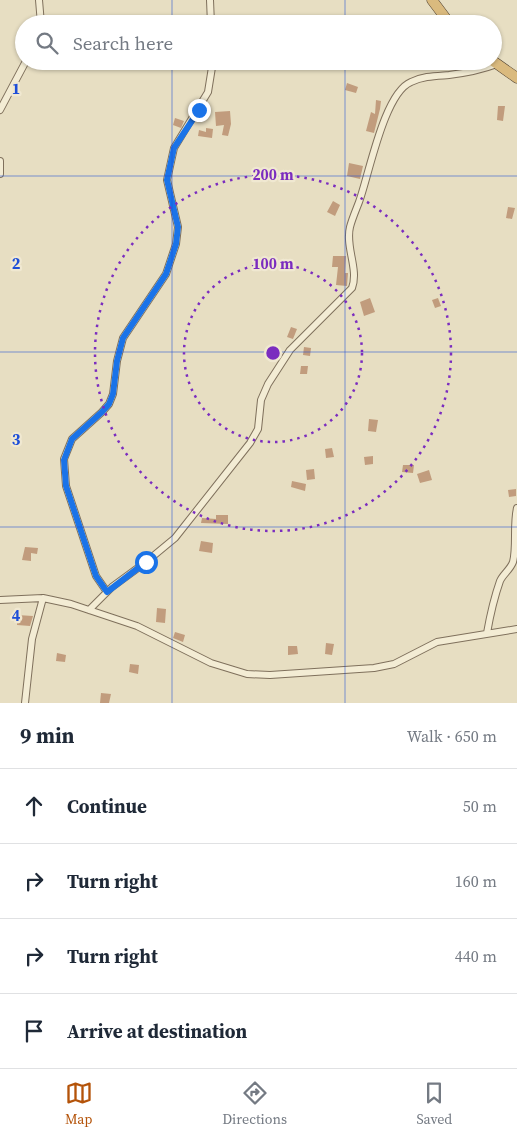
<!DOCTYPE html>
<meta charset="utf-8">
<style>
body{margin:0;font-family:"Source Serif 4",serif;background:#f2f2f3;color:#1f2937}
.stop{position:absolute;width:15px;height:15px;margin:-11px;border:4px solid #1a73e8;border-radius:50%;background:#fff}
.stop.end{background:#1a73e8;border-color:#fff;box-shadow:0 1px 5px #0008}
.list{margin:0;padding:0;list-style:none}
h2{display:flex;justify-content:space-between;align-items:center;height:65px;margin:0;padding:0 20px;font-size:21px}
h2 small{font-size:16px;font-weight:400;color:#747a83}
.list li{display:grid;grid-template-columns:32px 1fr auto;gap:15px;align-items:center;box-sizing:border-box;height:75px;padding:0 20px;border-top:1px solid #e0e1e3}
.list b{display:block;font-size:19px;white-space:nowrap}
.list em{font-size:16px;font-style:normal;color:#747a83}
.icon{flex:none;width:28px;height:28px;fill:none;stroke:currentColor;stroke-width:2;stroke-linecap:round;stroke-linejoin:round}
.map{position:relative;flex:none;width:517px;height:703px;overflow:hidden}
.search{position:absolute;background:#fff;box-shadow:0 1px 4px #0004;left:15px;right:15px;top:15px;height:55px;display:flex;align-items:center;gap:12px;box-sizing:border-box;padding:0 18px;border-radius:28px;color:#747a83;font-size:19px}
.sheet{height:365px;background:#fff}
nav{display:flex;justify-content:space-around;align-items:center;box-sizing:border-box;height:70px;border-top:1px solid #e0e1e3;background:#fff;font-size:14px;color:#747a83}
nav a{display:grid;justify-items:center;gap:2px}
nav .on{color:#b45309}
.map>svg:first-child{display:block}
.building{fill:#c19c7d}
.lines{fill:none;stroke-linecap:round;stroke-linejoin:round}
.minor-casing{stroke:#7f705c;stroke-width:8}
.trunk-casing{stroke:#4d3f30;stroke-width:11}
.minor{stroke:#f3ecd4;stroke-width:6}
.trunk{stroke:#daba7e;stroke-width:10}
.route{stroke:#1a73e8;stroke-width:6}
.grid{fill:none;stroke:#1d4ed8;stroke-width:1;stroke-opacity:0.55}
.ring{fill:none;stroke:#7b2cbf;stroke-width:2.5;stroke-dasharray:2.5 5}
.grid-label{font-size:16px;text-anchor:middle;font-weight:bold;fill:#1d4ed8;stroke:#f0e8d1;stroke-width:4.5;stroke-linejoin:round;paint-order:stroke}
.centre{fill:#7b2cbf;stroke:#f0e8d1;stroke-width:2.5}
.ring-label{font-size:15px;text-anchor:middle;font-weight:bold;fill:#7b2cbf;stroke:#f0e8d1;stroke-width:4.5;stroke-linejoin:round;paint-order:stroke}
</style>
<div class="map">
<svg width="517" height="703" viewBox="0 0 517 703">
<rect width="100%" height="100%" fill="#e7dec2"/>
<path class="building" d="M219,15H226V24H219Z
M347,83L358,87L356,93L345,90Z
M376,100L381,101L380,109L374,133L366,131L371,112L375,114Z
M498,106H505L503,121L497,120Z
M230,111L231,124L228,136L222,135L224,125L216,126L215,112Z
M175,118L184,121L181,128L173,125Z
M206,128L213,129L212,138L198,136L199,130L206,132Z
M349,163L363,166L360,179L347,176Z
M333,201L340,205L335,216L327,212Z
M508,207L515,208L512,219L506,218Z
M333,256H346L345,273H348L347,286L336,285L338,267H332Z
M370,298L375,312L364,316L360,302Z
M438,298L441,306L435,308L432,300Z
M291,327L297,329L293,339L287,337Z
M304,347L311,348L310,356L303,355Z
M301,366H308L307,374H300Z
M369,419L378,420L376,432L368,431Z
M332,448L334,457L326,458L325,449Z
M373,456V464L365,465L364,457Z
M403,465H414L413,473L402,472Z
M314,469L315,479L307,480L306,470Z
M429,470L432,480L420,483L417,474Z
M292,481L306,484L305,491L291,487Z
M516,489V496L509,497L508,490Z
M216,515H228V524L201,523L202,518L216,519Z
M201,541L213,543L212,553L199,551Z
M25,547L38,548L37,554L31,553V561L22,560Z
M157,608L166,609L165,623L156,622Z
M17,615L33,616L30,626L17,625Z
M175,632L185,635L183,642L173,638Z
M326,643L334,644L332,655L325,654Z
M288,646H297L298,654L288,655Z
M57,653L66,655L65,662L56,661Z
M130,664L139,665L138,674L129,672Z
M101,693L111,694L109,703H100Z"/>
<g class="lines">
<defs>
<path id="minor" d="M39,0L41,24
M210,0L211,24
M0,110L26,61
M0,161V174
M107,592L96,576L66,486L64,459L72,439L102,412L109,404L113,394L117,361L123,338L166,274L176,244L178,227L167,180L174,148L208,92L213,61
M0,600L43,598L71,604L137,626L211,663L247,674L270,675L374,668L394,664L437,642L517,629
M89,610L112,587L146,562L175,538L250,443L258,429L261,400L268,384L290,350L352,288C359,269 345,247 350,227C352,219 356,210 359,202C369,175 384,93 411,82C423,76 436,76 449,75C466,73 481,70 497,64
M487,633C490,616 494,598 500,581C503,574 510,570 513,562C517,547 513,525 517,508
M25,703L32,639L43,598"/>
<path id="trunk" d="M432,0L450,24
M493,61L517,78"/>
</defs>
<use href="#minor" class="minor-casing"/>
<use href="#trunk" class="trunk-casing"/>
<use href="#minor" class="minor"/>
<use href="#trunk" class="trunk"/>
</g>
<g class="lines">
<path class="route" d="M146,562L107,592L96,576L66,486L64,460L72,439L102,412L109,404L113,394L117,361L123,338L166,274L176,244L178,227L167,180L174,148L199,110"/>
</g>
<path class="grid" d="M172,0V24M345,0V24M172,61V703M345,61V703M0,176H517M0,352H517M0,527H517"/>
<g class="ring">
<circle cx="273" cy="353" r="89"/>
<circle cx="273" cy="353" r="178"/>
</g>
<g class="grid-label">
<text x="16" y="94">1</text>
<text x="16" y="269">2</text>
<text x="16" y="445">3</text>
<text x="16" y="621">4</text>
</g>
<circle cx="273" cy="353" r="8" class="centre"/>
<g class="ring-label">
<text x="273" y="180">200 m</text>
<text x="273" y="269">100 m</text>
</g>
</svg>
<div class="stop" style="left:146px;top:562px"></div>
<div class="stop end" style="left:199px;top:110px"></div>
<div class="search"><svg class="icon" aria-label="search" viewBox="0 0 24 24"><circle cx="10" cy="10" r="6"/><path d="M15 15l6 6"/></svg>Search here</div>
</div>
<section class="sheet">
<h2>9 min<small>Walk · 650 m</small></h2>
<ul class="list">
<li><svg class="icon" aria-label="ahead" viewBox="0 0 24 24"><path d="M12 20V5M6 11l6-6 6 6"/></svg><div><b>Continue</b></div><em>50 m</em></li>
<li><svg class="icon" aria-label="right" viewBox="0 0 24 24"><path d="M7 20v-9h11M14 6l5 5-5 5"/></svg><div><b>Turn right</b></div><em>160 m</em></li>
<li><svg class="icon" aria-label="right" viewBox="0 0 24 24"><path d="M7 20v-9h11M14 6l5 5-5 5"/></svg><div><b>Turn right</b></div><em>440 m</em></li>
<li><svg class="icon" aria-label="arrive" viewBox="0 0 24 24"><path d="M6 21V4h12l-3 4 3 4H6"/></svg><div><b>Arrive at destination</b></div></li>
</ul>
</section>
<nav>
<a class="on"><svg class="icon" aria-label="map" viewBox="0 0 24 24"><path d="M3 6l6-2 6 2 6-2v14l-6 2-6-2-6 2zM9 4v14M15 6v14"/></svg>Map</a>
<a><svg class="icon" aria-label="directions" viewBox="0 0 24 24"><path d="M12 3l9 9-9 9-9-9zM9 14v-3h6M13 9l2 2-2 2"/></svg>Directions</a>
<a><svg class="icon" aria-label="saved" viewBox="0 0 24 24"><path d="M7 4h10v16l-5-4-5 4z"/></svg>Saved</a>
</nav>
